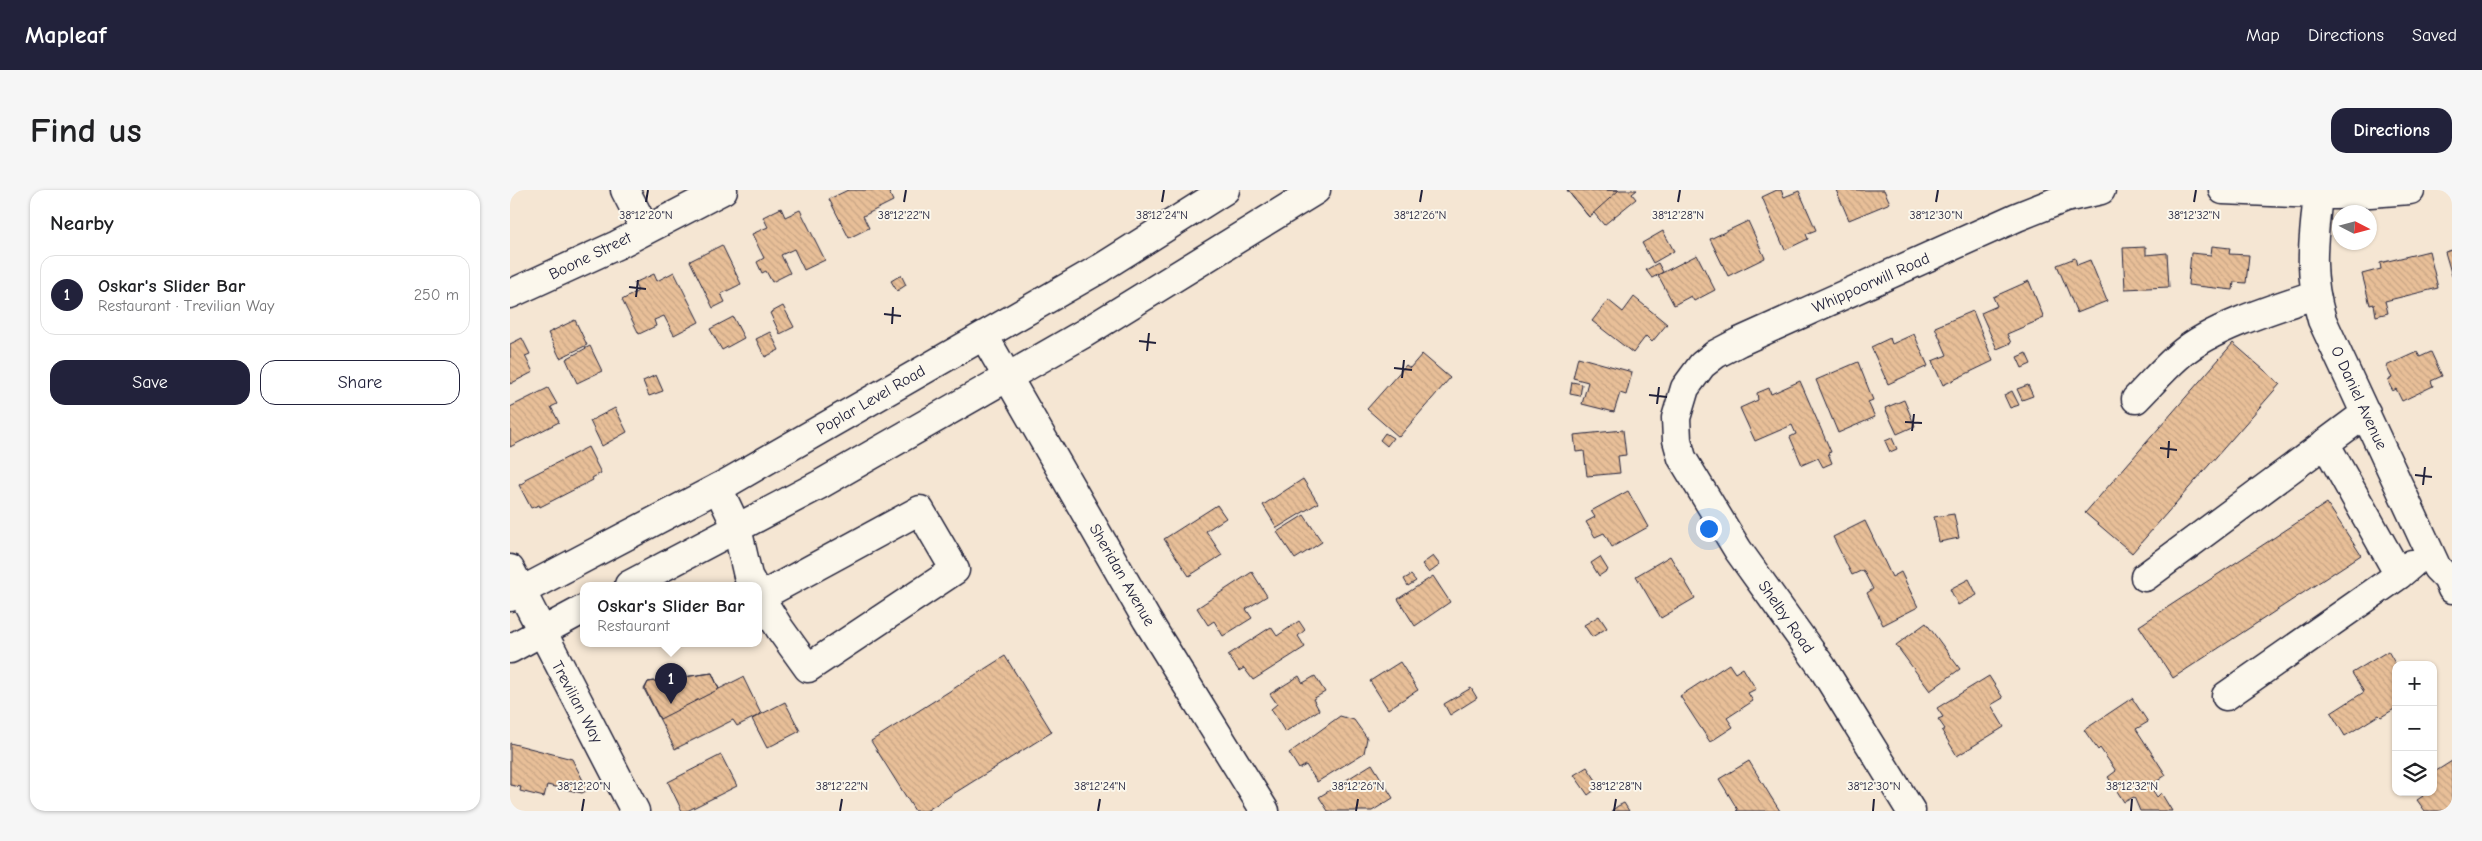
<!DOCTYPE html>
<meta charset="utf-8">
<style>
body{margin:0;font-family:"Comic Neue",sans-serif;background:#f6f6f6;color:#202124}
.controls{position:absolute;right:15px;bottom:15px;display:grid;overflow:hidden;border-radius:10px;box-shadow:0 1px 4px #0004}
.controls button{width:45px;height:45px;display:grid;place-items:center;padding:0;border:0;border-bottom:1px solid #e0e0e0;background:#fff;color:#202124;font:25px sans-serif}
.compass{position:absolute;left:1822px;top:15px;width:45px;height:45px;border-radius:50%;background:#fff;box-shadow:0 1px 4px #0004;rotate:96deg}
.you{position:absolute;left:1198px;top:338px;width:18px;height:18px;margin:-12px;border:4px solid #fff;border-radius:50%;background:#1a73e8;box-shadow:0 0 0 8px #1a73e833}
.badge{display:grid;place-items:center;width:32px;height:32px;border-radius:50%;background:#22223b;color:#fff;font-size:16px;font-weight:700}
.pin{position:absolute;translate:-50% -41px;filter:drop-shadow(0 1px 2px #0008)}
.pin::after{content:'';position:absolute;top:26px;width:18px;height:15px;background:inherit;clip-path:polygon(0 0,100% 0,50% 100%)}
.popup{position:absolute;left:70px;top:392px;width:182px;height:65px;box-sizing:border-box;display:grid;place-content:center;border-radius:10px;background:#fff;filter:drop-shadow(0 1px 4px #0005);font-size:16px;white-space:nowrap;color:#757577}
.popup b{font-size:19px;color:#202124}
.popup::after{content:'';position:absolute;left:50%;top:100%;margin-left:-10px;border:10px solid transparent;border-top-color:#fff}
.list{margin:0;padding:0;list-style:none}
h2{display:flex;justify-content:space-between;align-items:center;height:65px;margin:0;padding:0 20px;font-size:21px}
h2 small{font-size:16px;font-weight:400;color:#757577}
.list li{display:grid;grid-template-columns:32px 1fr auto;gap:15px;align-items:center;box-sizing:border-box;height:80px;margin:0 10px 10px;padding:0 10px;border:1px solid #e0e0e0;border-radius:15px}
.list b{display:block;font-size:19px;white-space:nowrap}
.list p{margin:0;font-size:16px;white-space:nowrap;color:#757577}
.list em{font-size:16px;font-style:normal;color:#757577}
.actions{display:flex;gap:10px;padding:15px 20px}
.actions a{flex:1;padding:11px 0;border:1px solid #22223b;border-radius:15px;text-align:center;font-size:18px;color:#22223b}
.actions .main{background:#22223b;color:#fff}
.icon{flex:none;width:28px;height:28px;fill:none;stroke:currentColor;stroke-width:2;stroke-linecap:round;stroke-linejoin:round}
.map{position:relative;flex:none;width:1942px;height:621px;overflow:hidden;border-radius:15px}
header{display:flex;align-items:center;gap:30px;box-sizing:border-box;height:70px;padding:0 25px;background:#22223b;color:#fff}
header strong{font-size:24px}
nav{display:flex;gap:28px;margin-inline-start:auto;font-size:18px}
.intro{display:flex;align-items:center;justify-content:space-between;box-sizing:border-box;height:120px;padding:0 30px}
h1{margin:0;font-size:35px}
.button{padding:12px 22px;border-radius:15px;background:#22223b;color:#fff;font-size:18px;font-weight:700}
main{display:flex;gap:30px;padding:0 30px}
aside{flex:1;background:#fff;border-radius:15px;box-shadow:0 1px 4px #0004}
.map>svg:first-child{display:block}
.building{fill:url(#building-back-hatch);stroke:#22223b}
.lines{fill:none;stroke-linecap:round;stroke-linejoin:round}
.minor-casing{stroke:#22223b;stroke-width:31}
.major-casing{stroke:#22223b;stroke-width:31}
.minor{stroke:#fbf7ec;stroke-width:28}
.major{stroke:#fbf7ec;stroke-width:28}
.ticks{fill:none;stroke:#22223b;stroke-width:2}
.labels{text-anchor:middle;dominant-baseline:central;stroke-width:4;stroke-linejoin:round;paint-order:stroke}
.street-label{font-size:16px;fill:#22223b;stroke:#fbf7ec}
.ticks-label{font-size:12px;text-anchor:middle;fill:#22223b;stroke:#fbf7ec;stroke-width:4;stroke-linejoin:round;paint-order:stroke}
</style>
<header>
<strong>Mapleaf</strong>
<nav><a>Map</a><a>Directions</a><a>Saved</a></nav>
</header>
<div class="intro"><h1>Find us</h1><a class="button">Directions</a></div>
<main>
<aside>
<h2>Nearby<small></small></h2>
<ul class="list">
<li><span class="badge">1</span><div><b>Oskar's Slider Bar</b><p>Restaurant · Trevilian Way</p></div><em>250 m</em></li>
</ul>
<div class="actions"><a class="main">Save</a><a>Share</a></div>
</aside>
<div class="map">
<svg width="1942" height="621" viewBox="0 0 1942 621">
<defs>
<pattern id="building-back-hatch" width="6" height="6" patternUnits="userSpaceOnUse" patternTransform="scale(1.25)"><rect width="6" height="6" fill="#e8bf98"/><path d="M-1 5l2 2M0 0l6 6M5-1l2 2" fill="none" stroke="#c7a484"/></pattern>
</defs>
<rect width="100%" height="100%" fill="#f5e6d3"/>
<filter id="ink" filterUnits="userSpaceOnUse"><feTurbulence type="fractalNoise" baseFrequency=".02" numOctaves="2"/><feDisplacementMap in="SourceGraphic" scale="10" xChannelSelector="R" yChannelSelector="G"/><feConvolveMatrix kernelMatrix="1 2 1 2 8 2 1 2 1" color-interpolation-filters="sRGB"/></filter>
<g filter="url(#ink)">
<path class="building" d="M338,0H378L383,11L353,26L359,38L339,48L319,9Z
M1057,0H1127L1122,4L1126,9L1094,35L1084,23L1079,27Z
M1057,0H1109L1079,27Z
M1267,0H1271L1274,7L1289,1L1306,40L1296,44L1298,49L1275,60L1252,7Z
M1326,0H1374L1380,13L1339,30Z
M271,18L275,27L290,20L315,70L294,80L284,59L271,65L280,83L262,92L256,81L252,83L247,72L254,68L242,44L258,37L253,27Z
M1238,31L1255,68L1218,86L1200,49Z
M1153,41L1164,61L1143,73L1132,53Z
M212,55L231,94L211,104L215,112L203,118L180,71Z
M1702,56L1720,58L1719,64L1739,65L1736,93L1724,92L1723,100L1678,95L1681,63L1701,65Z
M1636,57V65L1657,63L1659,97L1615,99L1613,58Z
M1942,60V86L1935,62Z
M1919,61L1928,98L1875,111L1878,123L1866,126L1864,114L1860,115L1852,84L1871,79L1870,73Z
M1187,65L1205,100L1184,111L1181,106L1164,115L1148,85Z
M1565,68L1567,75L1580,70L1597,111L1567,123L1547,75Z
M1148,73L1153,82L1142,88L1136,80Z
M164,82L189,132L164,145L154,126L144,130L146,136L129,144L112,110L128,101L124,93L144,84L147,91Z
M391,85L396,95L387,101L381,91Z
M1519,91L1534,128L1497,144L1501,153L1487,159L1471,123L1487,116L1483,107Z
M1124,107L1157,134L1142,152L1136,146L1123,163L1082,131L1098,110L1113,122Z
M273,116L284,137L270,144L260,123Z
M1463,121L1483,171L1433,195L1422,171L1437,165L1425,137Z
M223,127L234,148L212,160L200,139Z
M65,130L77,155L50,168L38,143Z
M260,142L269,160L255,167L246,149Z
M1404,144L1418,176L1378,194L1361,157L1380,148L1382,154Z
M12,148L20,164L15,166L23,182L0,194V154Z
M1723,153L1770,194L1622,363L1575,323Z
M80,156L92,181L67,193L56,169Z
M1907,162L1910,167L1921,162L1932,186L1921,191L1923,196L1892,211L1886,199L1883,201L1880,196L1878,190L1882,188L1876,176Z
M1516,163L1521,174L1512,178L1507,167Z
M912,164L940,188L889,247L857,219L896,175L900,178Z
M1068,167L1122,182L1116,205L1110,203L1104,222L1072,214L1078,192L1063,188Z
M1348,172L1363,210L1358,212L1365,227L1328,243L1306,190Z
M146,185L153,201L139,206L133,191Z
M1290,191L1321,262L1318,263L1322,273L1313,277L1308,268L1292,275L1280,247L1286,244L1282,235L1245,251L1230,218L1248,210L1247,203L1259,198L1261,204Z
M1062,192L1072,194L1070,206L1060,204Z
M1518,195L1523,206L1512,210L1507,199Z
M38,198L47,214L41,217L49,232L0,257V217Z
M1502,201L1509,215L1500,218L1494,205Z
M1394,210L1405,236L1387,244L1375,218Z
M105,218L117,242L92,256L80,231Z
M1113,240L1116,265L1108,266L1110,283L1077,286L1074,261L1066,262L1064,245Z
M875,243L883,248L877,256L870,250Z
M1382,248L1387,259L1380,262L1375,251Z
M78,257L91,283L82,288L83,290L30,317L29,315L21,318L9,295L16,291L15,289Z
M793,289L808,313L767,338L753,315Z
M1118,301L1138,337L1102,357L1094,343L1085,347L1076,332L1085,327L1081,321Z
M1817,313L1851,365L1663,488L1629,436Z
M707,315L716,328L696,341L712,365L679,386L654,349Z
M1444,324L1449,348L1429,352L1424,327Z
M794,325L812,352L785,369L767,342Z
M1355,331L1382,387L1391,382L1408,417L1373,435L1357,403L1363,399L1353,380L1342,385L1323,347Z
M923,366L930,375L919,383L912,374Z
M1160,366L1185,408L1151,428L1126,386Z
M1090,367L1098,380L1089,386L1081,373Z
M742,382L757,406L736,419L742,428L713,446L704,431L698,435L687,418Z
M901,385L906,391L898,396L894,389Z
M923,386L940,412L905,436L888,409Z
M1459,389L1467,405L1448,415L1440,399Z
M1089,426L1097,438L1082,447L1074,435Z
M789,431L795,440L788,446L795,457L743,490L734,478L729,481L718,465L761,437L767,446Z
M1416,433L1450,479L1420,501L1386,455Z
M1878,461L1886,475V518L1871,527L1869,525L1835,546L1821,523L1854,502L1842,483Z
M495,466L542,542L416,621H405L361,551Z
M890,472L908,500L878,519L860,491Z
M1219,474L1225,483L1233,478L1236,483L1246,499L1238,503L1243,511L1217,528L1223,537L1200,552L1170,506Z
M202,483L209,499L233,487L251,524L227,536L223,530L165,559L134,499L138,492Z
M202,483L209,499L150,529L135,499L138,492Z
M789,486L793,493L805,486L815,502L803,509L809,520L775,542L761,519L767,514L760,504Z
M1479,486L1493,508L1481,515L1494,537L1447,566L1432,541L1435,539L1428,529L1433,527L1427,518Z
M961,498L967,508L940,525L934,514Z
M1622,508L1638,532L1626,539L1656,585L1640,596L1647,607L1651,603L1662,621H1630L1624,607L1614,612L1598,587L1606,581L1590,558L1588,560L1574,540Z
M275,512L290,541L257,558L242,529Z
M830,526L844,530L857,548L854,563L807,592L796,575L789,579L779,563Z
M0,553L62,569L78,600L72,603L37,595L34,607L10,601L11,597L0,595Z
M211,565L227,596L177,621H172L158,592Z
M1239,571L1261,607L1270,621H1226L1228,620L1209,589Z
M1942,571V618L1937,621H1915L1907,610L1913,606L1911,602H1923V583Z
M862,574L883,608L862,621H818L809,607Z
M1077,577L1090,596L1078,605L1064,585Z
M1114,613L1119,621H1101L1108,616Z"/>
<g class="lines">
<defs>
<path id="minor" d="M115,0L135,39
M1713,0L1833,5L1900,0
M1808,5C1803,52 1798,83 1812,130L1927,378L1937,388L1942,399
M0,104L107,55L213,0
M474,146L637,430L755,621
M1626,209C1641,194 1655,177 1672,163C1703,137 1765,118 1804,105
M1815,253L1889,385L1902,374
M208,298L227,338L238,386L243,395
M0,379L125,621
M1635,387L1856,223
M248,404L270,439L298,478L445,380L410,320L250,407
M1716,506L1889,385
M1401,621L1312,477L1228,360L1172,268L1167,250L1166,228L1175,198L1192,175L1206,164L1229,152L1507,27L1555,8L1591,0"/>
<path id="major" d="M119,395L309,295L573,144L806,0
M0,407L219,292L591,78L715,0
M0,459L74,419"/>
</defs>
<use href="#minor" class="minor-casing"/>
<use href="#major" class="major-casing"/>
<use href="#minor" class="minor"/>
<use href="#major" class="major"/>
</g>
</g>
<path class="ticks" d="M136,12L138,0M394,12L396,0M652,12L654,0M910,12L912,0M1168,12L1170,0M1426,12L1428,0M1684,12L1686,0M119,97L136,99M126,107L128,90M374,124L391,126M382,134L383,117M629,151L646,153M637,161L639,143M884,178L902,180M892,188L894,170M1139,205L1157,207M1147,214L1149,197M1395,232L1412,233M1402,241L1404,224M1650,258L1667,260M1658,268L1659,251M1905,285L1922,287M1913,295L1915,277M72,621L74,609M330,621L332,609M588,621L590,609M846,621L848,609M1104,621L1106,609M1363,621L1364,609M1621,621L1622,609"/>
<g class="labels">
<g class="street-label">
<text transform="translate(80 66) rotate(-26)">Boone Street</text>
<text transform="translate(1361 93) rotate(-24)">Whippoorwill Road</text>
<text transform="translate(1849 208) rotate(65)">O Daniel Avenue</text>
<text transform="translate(361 210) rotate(-30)">Poplar Level Road</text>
<text transform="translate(612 385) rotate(60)">Sheridan Avenue</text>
<text transform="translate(1276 427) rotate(55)">Shelby Road</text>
<text transform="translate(67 512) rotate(62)">Trevilian Way</text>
</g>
</g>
<g class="ticks-label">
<text x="136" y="29">38°12'20"N</text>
<text x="394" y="29">38°12'22"N</text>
<text x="652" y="29">38°12'24"N</text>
<text x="910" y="29">38°12'26"N</text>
<text x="1168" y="29">38°12'28"N</text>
<text x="1426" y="29">38°12'30"N</text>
<text x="1684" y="29">38°12'32"N</text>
<text x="74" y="600">38°12'20"N</text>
<text x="332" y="600">38°12'22"N</text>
<text x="590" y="600">38°12'24"N</text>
<text x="848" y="600">38°12'26"N</text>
<text x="1106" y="600">38°12'28"N</text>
<text x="1364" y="600">38°12'30"N</text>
<text x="1622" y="600">38°12'32"N</text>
</g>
</svg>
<div class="controls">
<button>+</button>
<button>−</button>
<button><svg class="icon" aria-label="layers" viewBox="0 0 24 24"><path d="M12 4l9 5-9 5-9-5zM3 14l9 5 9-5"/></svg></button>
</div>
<svg class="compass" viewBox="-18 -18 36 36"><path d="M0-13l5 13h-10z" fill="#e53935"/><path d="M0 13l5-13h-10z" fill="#757577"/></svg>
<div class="you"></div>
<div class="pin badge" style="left:161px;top:514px">1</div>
<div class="popup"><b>Oskar's Slider Bar</b>Restaurant</div>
</div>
</main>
